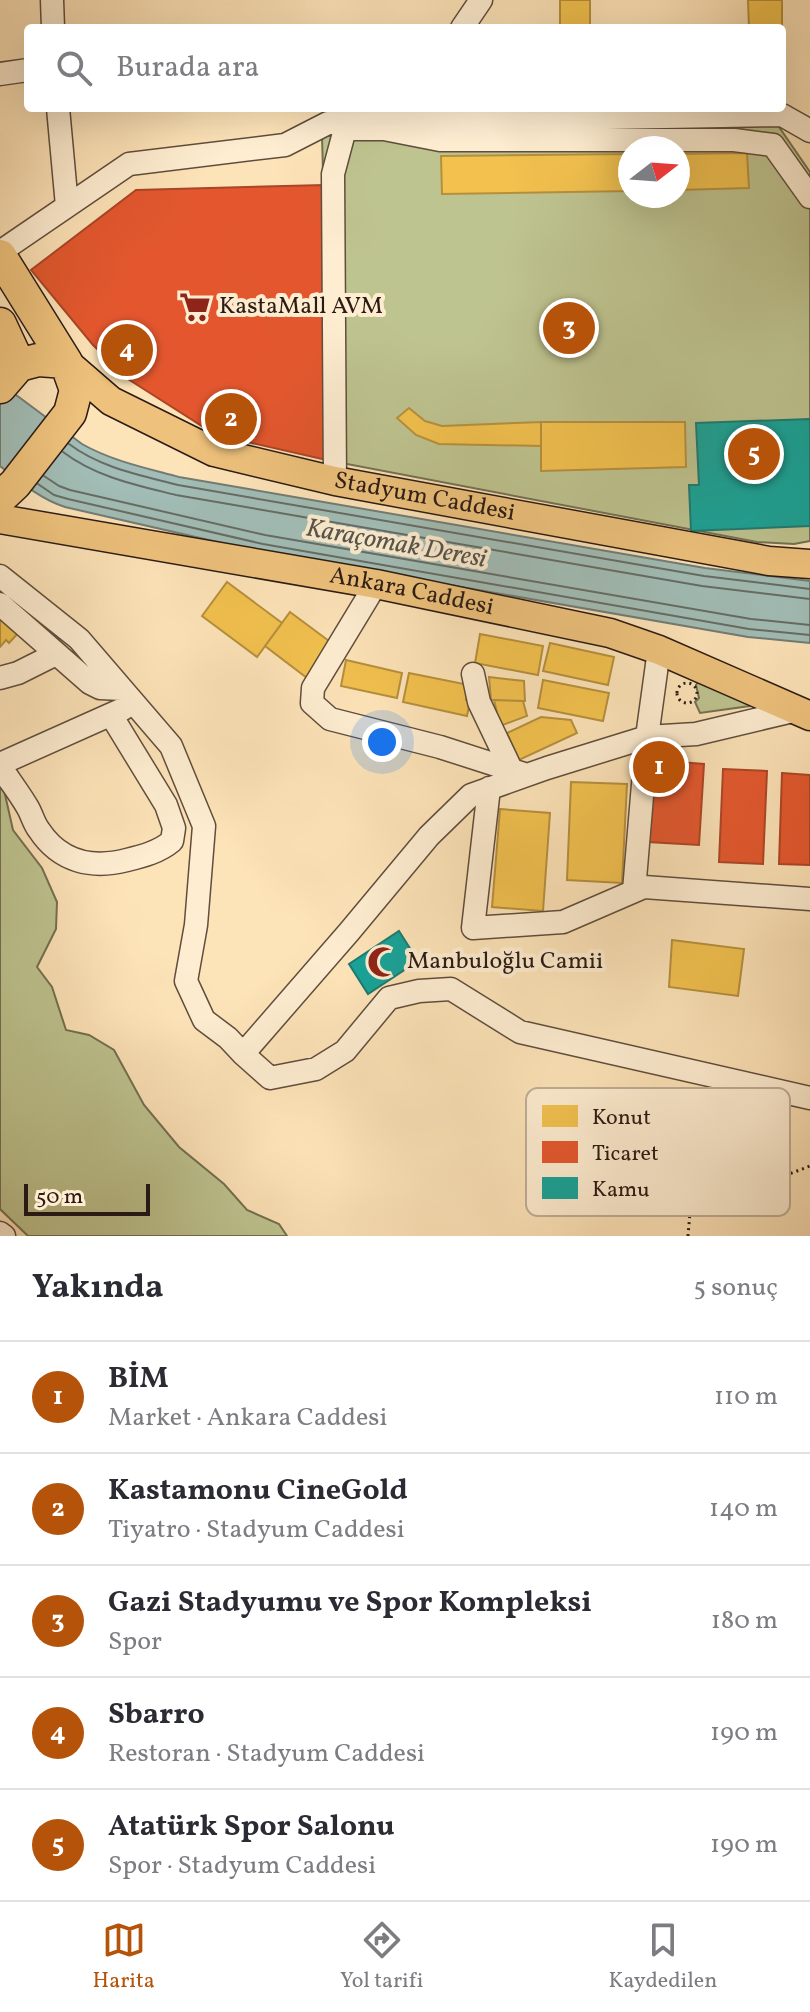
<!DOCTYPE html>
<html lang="tr">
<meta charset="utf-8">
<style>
body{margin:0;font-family:Vollkorn,serif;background:#f7f7f7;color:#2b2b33}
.compass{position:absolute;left:618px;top:136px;width:72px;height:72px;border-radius:50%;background:#fff;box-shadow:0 8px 32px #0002;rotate:73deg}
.scale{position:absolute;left:24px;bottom:20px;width:126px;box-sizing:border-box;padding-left:8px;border:4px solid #2b1b14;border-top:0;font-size:22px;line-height:28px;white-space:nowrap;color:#2b1b14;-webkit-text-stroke:6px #feedd1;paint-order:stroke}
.you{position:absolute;left:382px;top:742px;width:28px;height:28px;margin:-20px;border:6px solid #fff;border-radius:50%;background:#1a73e8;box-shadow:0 0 0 12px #1a73e833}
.badge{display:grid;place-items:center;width:52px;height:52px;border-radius:50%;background:#b45309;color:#fff;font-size:26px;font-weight:700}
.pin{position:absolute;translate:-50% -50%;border:4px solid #fff;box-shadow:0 2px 8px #0006}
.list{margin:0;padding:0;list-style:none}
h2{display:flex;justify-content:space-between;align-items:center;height:104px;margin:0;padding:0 32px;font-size:34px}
h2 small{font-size:26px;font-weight:400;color:#7c7c81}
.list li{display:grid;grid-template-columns:52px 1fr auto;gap:24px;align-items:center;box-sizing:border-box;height:112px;padding:0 32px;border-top:2px solid #e1e1e2}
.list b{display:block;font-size:30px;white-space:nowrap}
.list p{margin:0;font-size:26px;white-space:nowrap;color:#7c7c81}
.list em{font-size:26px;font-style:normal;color:#7c7c81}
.icon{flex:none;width:44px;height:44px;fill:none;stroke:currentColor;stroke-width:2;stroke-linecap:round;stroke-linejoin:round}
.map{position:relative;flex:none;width:810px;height:1236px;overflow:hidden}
.search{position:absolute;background:#fff;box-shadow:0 8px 32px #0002;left:24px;right:24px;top:24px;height:88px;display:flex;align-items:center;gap:20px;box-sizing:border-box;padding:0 28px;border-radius:8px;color:#7c7c81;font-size:30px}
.sheet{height:664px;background:#fff}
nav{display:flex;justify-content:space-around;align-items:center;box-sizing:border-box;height:112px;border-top:2px solid #e1e1e2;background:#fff;font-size:22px;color:#7c7c81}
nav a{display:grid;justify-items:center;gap:4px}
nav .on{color:#b45309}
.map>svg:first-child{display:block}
.green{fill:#bec490;stroke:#747052;stroke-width:2;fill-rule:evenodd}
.water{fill:#a1bdb6;stroke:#727c75;stroke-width:2}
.homes{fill:#f2c14e;stroke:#b68f3d;stroke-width:2}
.shops{fill:#e4572e;stroke:#ac4526;stroke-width:2}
.public{fill:#17a398;stroke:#1d7a70;stroke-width:2}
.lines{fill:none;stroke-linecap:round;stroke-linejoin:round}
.shore{stroke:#666c65;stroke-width:2}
.minor-casing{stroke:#604d3d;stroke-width:25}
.major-casing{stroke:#2b1b14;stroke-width:31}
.highway-casing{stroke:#2b1b14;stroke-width:35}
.path{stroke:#2b1b14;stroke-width:3;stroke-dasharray:2 4;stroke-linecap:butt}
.minor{stroke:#feedd1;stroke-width:22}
.major{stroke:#eec27c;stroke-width:28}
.highway{stroke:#eec27c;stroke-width:32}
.labels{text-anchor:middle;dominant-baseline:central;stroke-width:8;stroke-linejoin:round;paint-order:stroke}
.poi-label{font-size:24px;fill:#2b1b14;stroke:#feedd1;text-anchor:start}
.street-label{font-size:24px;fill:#2b1b14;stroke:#feedd1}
.water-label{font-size:26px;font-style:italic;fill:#54544d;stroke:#feedd1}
.key{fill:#feedd1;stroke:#bfae98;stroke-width:2}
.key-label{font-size:22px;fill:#2b1b14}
</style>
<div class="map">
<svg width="810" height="1236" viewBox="0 0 810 1236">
<rect width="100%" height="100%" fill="#fde3b8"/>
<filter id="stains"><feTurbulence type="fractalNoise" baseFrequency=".0025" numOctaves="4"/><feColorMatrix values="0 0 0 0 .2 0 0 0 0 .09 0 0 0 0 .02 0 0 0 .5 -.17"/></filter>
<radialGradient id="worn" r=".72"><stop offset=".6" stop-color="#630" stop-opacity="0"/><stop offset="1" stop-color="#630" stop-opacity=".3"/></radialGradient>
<path class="green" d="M777,124L810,172V541L794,544L757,542L331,461L322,136ZM630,148H678V196H630Z
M703,676L752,704L750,706L700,713L695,702L699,698L696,685Z
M0,786L4,790L13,830L42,868L57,902L56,929L37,967L52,987L66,1030L89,1035L114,1050L144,1105L179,1147L224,1184L247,1210L279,1224L287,1236H28L0,1209Z"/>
<path class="water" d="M0,383L82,444C112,461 146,468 179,477L705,568L810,581V643L748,637L261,552L65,507C40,499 21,482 0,466Z"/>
<path class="homes" d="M560,0H590V28H560Z
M748,0H782V60V28H749Z
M747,153L749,188L678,190V154Z
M630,154V191L442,194L441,156Z
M409,408L425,421L442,426L541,422V446L439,444L416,435L397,418Z
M541,422H685L686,467L541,471Z
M227,582L282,623L257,657L202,616Z
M290,612L337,647L311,681L265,646Z
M0,613L20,631L9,643L6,640L0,647Z
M480,634L543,646L538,675L475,663Z
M550,643L614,657L608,685L543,671Z
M346,660L402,673L397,698L341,686Z
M409,673L469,685L466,700L470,701L467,716L403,702Z
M489,677L524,681L525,701L491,700Z
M543,680L609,693L603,721L538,708Z
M494,700L523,701L527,716L500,726Z
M541,717L571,720L577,733L519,760L507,733Z
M571,782L627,784L622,883L567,880Z
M500,809L550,813L543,911L492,907Z
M672,940L744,949L738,996L669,987Z"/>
<path class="shops" d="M324,185L331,461L216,435L128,379L93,345L31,270L136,190Z
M653,760L704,764L699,845L648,842Z
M723,769L767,771L763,864L719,862Z
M782,773L810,775V865L779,864Z"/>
<path class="public" d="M810,419V526L691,531L689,485H699L696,423Z
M399,931L418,961L368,994L349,964Z"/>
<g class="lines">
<path class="shore" d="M69,444C101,468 140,475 178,485L704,576L810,589
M63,452C96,477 136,485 176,495L702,586L810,599
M44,476L59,486L70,490L265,535L751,619L810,625
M38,484L54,495L68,499L263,544L749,629L810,635"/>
<defs>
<path id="minor" d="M52,0L53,28
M462,28L481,0
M0,74L28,70
M58,108L67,206
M0,252L129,164L285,145L328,123L782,115L810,131
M335,481L333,174L345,129H384L440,140H734L773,145L810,197
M0,576L79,639L171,746L204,826L196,925L186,981L204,1020L228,1038L243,1054L349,932L429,836L471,795L547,768L647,737L696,734L797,710
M376,584L313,688L312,703L330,719L440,747L527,775
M0,604L90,683L100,688L122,689
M473,674L479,702L511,769
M0,678L18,673L56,654
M0,764L123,709
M0,766C9,780 20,794 28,808C32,815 34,824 39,830C60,862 92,869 127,860C143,856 159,852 172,841L174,828L166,805L111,715
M489,788L473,928L563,922L644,887L810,899
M634,891L647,737L659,650
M243,1054L270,1078L316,1069L345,1051L389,998L419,991L451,989L520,1032L810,1098
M0,1233L4,1236"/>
<g id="major">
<path id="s1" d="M66,362L111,401L214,452L335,481L769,561L810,564"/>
<path id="s2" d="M0,519L376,584L610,633L659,650L810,716"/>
</g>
<path id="highway" d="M0,256L66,362L76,390L70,413L15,484L0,498
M0,324L19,365
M19,365L38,360L66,362
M0,387L19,365"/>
</defs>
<use href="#minor" class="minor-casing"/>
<use href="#major" class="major-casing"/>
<use href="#highway" class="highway-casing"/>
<path class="path" d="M677 693a10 10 0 1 1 20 0a10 10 0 1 1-20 0Z
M688,1236L690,1212L810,1166"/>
<use href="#minor" class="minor"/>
<use href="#major" class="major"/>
<use href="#highway" class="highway"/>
</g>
<defs>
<symbol id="supermarket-bare" viewBox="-9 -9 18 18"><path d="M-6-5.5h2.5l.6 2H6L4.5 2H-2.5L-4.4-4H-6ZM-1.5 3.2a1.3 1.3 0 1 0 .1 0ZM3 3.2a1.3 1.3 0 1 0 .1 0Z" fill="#8f2418" stroke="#feedd1" stroke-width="2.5" paint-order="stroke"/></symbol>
<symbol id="mosque-bare" viewBox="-9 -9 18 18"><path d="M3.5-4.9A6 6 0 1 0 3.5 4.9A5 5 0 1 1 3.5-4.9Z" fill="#8f2418" stroke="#feedd1" stroke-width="2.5" paint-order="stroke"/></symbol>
</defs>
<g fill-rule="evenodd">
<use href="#supermarket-bare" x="173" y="285" width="44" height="44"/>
<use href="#mosque-bare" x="361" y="940" width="44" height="44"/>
</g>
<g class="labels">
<g class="poi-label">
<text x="219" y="307">KastaMall AVM</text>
<text x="407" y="962">Manbuloğlu Camii</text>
</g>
<g class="street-label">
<text stroke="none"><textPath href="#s1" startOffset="390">Stadyum Caddesi</textPath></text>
<text stroke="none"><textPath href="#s2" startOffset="418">Ankara Caddesi</textPath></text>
</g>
<g class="water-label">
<text transform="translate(396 544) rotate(10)">Karaçomak Deresi</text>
</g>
</g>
<rect x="526" y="1088" width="264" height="128" rx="12" class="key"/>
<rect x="542" y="1105" width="36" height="22" fill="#f2c14e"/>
<rect x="542" y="1141" width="36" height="22" fill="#e4572e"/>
<rect x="542" y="1177" width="36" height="22" fill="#17a398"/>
<g class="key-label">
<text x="592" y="1124">Konut</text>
<text x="592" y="1160">Ticaret</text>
<text x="592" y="1196">Kamu</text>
</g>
<rect width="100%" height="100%" filter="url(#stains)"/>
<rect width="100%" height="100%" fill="url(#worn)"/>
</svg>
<svg class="compass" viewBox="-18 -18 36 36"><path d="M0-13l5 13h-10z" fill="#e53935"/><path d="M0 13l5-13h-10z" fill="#7c7c81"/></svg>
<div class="scale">50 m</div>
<div class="you"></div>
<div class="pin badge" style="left:659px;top:767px">1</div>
<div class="pin badge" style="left:231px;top:419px">2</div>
<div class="pin badge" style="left:569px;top:328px">3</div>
<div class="pin badge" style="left:127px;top:350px">4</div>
<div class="pin badge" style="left:754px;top:454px">5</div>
<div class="search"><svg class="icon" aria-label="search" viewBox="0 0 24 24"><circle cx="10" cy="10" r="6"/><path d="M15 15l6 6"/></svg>Burada ara</div>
</div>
<section class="sheet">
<h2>Yakında<small>5 sonuç</small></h2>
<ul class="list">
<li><span class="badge">1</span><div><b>BİM</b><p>Market · Ankara Caddesi</p></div><em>110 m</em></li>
<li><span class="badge">2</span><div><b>Kastamonu CineGold</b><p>Tiyatro · Stadyum Caddesi</p></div><em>140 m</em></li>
<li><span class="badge">3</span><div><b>Gazi Stadyumu ve Spor Kompleksi</b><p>Spor</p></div><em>180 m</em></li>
<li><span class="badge">4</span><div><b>Sbarro</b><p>Restoran · Stadyum Caddesi</p></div><em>190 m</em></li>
<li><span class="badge">5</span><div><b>Atatürk Spor Salonu</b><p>Spor · Stadyum Caddesi</p></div><em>190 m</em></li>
</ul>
</section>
<nav>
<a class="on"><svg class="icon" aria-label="map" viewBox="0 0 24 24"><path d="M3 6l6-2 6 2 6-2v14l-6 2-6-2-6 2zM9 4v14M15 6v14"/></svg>Harita</a>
<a><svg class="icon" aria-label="directions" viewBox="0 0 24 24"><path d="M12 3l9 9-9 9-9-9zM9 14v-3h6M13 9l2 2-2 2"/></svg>Yol tarifi</a>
<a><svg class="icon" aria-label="saved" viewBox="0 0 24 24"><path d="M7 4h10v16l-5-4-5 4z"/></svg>Kaydedilen</a>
</nav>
